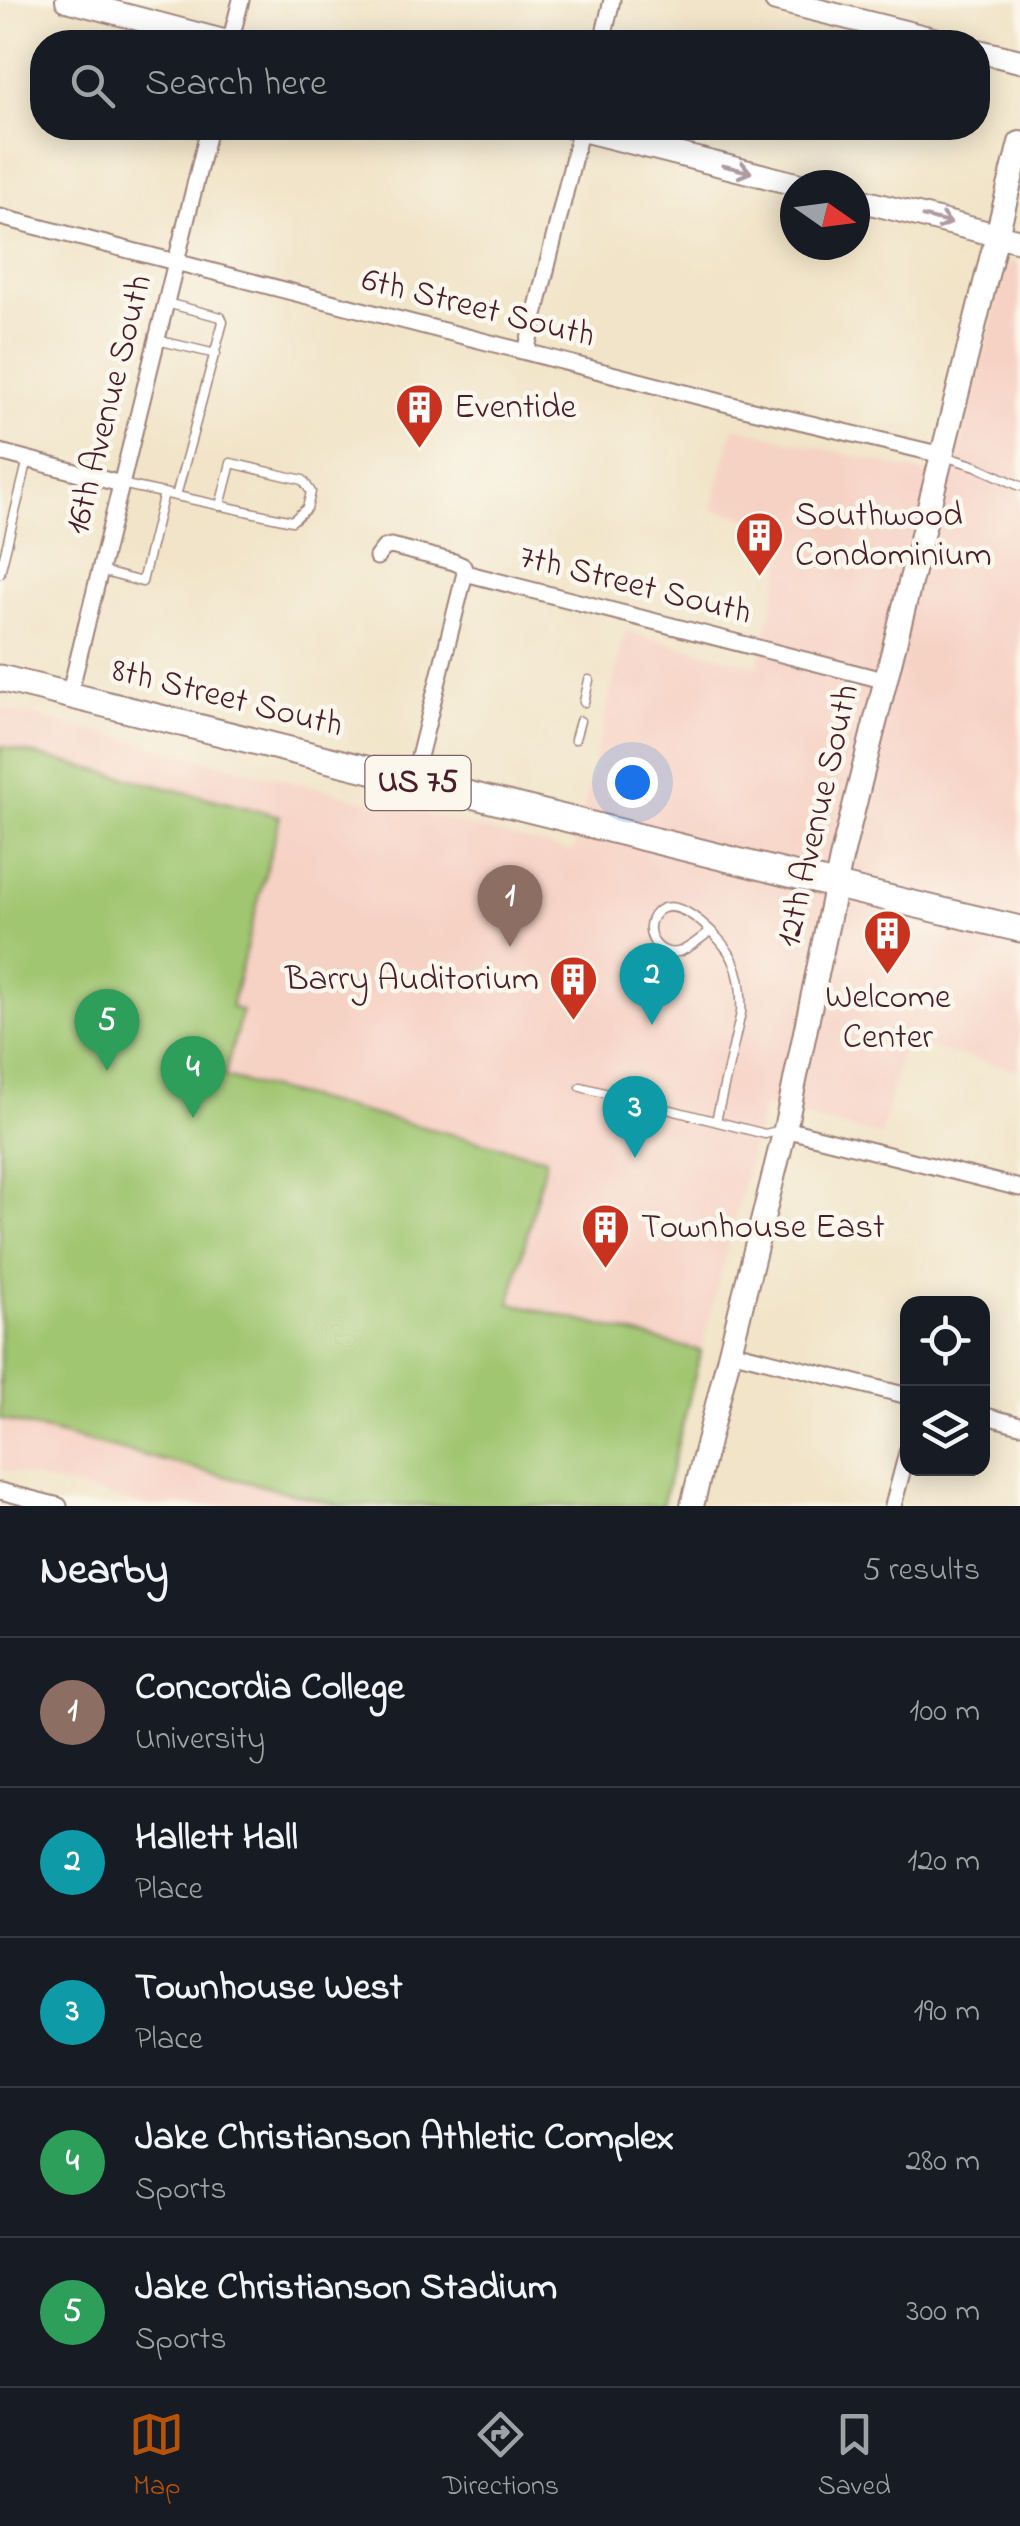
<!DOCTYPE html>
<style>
body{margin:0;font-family:"Indie Flower",sans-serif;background:#20242c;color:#f1f3f6}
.controls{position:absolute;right:30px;bottom:30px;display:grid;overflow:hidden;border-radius:20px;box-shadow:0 5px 25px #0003}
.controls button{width:90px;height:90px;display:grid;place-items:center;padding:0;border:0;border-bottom:2px solid #363941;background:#171b24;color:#f1f3f6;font:50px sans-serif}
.compass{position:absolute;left:780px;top:170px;width:90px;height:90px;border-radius:50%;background:#171b24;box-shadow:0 5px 25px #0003;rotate:104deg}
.you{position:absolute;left:632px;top:782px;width:35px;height:35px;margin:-25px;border:8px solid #fff;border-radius:50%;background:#1a73e8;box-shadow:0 0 0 15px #1a73e833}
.badge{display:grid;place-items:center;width:65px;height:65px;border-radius:50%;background:#b45309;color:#fff;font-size:32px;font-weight:700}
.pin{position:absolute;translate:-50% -82px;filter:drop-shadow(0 2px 5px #0008)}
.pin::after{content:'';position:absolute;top:52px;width:35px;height:30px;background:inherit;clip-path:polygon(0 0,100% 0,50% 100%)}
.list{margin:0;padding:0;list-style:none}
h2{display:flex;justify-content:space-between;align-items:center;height:130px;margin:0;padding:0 40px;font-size:42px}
h2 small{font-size:32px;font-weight:400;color:#9ea1a6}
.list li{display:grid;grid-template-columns:65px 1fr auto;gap:30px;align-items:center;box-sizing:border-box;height:150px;padding:0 40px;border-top:2px solid #363941}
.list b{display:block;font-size:38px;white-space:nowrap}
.list p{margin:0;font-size:32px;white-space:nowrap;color:#9ea1a6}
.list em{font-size:32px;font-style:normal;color:#9ea1a6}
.icon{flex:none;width:55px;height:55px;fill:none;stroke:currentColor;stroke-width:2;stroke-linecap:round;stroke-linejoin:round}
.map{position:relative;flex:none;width:1020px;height:1506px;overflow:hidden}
.search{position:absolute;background:#171b24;box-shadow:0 5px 25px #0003;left:30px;right:30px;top:30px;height:110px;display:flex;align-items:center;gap:25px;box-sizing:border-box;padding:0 35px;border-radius:40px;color:#9ea1a6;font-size:38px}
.sheet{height:880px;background:#171b24}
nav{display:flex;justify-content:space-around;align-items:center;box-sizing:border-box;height:140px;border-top:2px solid #363941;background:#171b24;font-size:28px;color:#9ea1a6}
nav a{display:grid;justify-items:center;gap:5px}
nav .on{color:#b45309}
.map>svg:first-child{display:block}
.built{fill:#f6d2c4}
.green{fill:#a0c671;stroke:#75724e;stroke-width:2.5}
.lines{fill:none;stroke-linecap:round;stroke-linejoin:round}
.lane-casing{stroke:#9e827a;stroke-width:11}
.street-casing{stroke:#9e827a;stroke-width:19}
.secondary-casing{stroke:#9e827a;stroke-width:26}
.primary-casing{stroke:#9e827a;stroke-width:29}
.lane{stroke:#fff;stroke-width:8}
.street{stroke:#fff;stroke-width:15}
.secondary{stroke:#fff;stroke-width:22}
.primary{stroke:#fff;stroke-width:25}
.oneway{stroke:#ae9aa0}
.labels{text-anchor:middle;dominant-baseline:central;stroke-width:9;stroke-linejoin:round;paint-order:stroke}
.shield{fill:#fbf7ec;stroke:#7f6065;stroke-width:2.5}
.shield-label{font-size:32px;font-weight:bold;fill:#4a1f2b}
.street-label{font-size:35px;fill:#4a1f2b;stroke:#fbf7ec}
.poi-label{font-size:35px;fill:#4a1f2b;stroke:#fbf7ec;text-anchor:start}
</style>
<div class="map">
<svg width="1020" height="1506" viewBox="0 0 1020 1506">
<rect width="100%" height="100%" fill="#fbf7ec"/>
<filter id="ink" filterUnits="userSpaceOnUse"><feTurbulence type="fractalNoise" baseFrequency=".01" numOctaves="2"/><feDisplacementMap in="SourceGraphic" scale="20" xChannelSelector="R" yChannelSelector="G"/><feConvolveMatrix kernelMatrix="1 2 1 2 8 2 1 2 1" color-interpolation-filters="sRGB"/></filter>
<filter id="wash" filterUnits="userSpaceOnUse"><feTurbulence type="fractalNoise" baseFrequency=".0048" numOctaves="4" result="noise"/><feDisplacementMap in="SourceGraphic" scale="40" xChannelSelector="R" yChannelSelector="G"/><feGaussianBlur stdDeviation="2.25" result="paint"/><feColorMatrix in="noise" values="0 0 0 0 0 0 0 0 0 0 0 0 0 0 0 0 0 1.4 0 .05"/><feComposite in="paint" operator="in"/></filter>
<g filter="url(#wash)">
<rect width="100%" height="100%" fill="#f1e4c8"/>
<path class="built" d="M1007,262L1020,265V1070L904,1042L881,1136L763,1107L662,1506H147L0,1469V708L573,852L625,631L758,666L790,532L787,527L712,509L734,427L952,480Z"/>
<path class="green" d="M0,746L280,816L231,1007L242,1011L224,1077L546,1158L510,1303L701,1351L662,1506H342L0,1419Z"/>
</g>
<g filter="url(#ink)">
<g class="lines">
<defs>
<path id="lane" d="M166,303L221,317L223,322L176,496
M157,340L216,354
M947,457L976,466L1020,486
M121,484L292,521L307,508L311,492L303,480L231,463L220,506
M100,571L142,582L164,493
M0,573L28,459
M584,702L589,680
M575,739L580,721
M711,931C701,937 690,949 678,952C656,957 640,928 657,912C679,892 725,941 733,960C741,977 742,995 741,1013L716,1121
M581,1087L765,1134L781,1130"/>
<path id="street" d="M230,42L241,0
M602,42L612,0
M0,217L744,408L942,455
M526,352L581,128
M0,452L121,484
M377,557L384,548L391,546L454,562L463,566L465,573L887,681
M69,696L209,128
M413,781L465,573
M785,1129L1020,1188
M730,1351L908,1396
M982,1415L1020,1425
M0,1491L59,1506
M893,1506L908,1449"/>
<path id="secondary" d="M67,0L227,42
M776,0L945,42
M978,51L1020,61
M574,128L800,185
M855,199L1020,241
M692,1506L785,1129L841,859L1020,143"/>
<path id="primary" d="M0,678L858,891L1020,929"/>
</defs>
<use href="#lane" class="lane-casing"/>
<use href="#street" class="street-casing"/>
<use href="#secondary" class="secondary-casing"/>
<use href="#primary" class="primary-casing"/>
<use href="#lane" class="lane"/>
<use href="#street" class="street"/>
<use href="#secondary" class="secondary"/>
<use href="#primary" class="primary"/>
</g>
<defs><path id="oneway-shaft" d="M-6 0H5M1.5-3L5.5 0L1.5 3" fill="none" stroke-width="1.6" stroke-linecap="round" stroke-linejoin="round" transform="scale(2.5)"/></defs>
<g class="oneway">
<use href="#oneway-shaft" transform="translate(737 169) rotate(14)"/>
<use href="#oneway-shaft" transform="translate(937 220) rotate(14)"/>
</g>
</g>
<defs>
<symbol id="building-pin" viewBox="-11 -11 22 30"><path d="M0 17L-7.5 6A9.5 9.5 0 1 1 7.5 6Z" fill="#c8321e" stroke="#fbf7ec"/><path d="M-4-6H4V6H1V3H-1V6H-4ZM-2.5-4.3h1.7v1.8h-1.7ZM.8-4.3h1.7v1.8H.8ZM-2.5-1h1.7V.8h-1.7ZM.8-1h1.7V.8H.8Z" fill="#fff"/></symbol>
</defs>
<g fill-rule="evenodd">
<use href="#building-pin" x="392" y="380" width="55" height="75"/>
<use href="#building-pin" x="732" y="508" width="55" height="75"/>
<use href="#building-pin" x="860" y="906" width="55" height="75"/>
<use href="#building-pin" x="546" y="952" width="55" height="75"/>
<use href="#building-pin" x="578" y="1200" width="55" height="75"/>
</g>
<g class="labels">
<rect class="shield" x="365.5" y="756" width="105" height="54" rx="8"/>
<g class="shield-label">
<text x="418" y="783">US 75</text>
</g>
<g class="street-label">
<text transform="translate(478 309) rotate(14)">6th Street South</text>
<text transform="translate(110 405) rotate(-76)">16th Avenue South</text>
<text transform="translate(635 586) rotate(14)">7th Street South</text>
<text transform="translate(227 699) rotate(14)">8th Street South</text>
<text transform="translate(819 816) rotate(-77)">12th Avenue South</text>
</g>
<g class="poi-label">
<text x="454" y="408">Eventide</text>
<text x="795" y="516">Southwood<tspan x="795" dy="40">Condominium</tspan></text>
<text x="539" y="980" text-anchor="end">Barry Auditorium</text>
<text x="888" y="998" text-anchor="middle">Welcome<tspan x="888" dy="40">Center</tspan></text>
<text x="641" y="1228">Townhouse East</text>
</g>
</g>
</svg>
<div class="controls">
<button><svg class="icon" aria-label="locate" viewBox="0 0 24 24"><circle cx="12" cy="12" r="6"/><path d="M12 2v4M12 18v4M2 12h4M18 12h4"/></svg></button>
<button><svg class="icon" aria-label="layers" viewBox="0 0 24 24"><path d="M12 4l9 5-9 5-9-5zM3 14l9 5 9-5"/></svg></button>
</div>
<svg class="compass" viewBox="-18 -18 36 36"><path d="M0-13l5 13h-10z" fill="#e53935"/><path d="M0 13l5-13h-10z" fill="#9ea1a6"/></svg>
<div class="you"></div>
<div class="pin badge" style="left:510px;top:947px;background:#8d6e63">1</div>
<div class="pin badge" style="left:652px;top:1025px;background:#0f9aa8">2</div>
<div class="pin badge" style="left:635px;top:1158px;background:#0f9aa8">3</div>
<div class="pin badge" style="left:193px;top:1118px;background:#2e9e5b">4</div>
<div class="pin badge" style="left:107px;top:1071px;background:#2e9e5b">5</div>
<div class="search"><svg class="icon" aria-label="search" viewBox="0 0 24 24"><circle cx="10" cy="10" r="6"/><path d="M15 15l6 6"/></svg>Search here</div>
</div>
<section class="sheet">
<h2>Nearby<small>5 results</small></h2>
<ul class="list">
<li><span class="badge" style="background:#8d6e63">1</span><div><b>Concordia College</b><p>University</p></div><em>100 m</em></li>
<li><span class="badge" style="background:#0f9aa8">2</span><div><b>Hallett Hall</b><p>Place</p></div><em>120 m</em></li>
<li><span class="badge" style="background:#0f9aa8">3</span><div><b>Townhouse West</b><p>Place</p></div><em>190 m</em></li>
<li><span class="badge" style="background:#2e9e5b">4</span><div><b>Jake Christianson Athletic Complex</b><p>Sports</p></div><em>280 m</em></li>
<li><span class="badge" style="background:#2e9e5b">5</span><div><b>Jake Christianson Stadium</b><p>Sports</p></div><em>300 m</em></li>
</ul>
</section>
<nav>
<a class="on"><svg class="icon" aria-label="map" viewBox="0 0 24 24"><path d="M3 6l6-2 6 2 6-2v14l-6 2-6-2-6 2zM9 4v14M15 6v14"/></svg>Map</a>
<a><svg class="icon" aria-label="directions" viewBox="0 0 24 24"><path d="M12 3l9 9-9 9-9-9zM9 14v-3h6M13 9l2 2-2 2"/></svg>Directions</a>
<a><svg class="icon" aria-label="saved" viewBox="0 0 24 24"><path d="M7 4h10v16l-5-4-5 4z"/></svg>Saved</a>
</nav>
